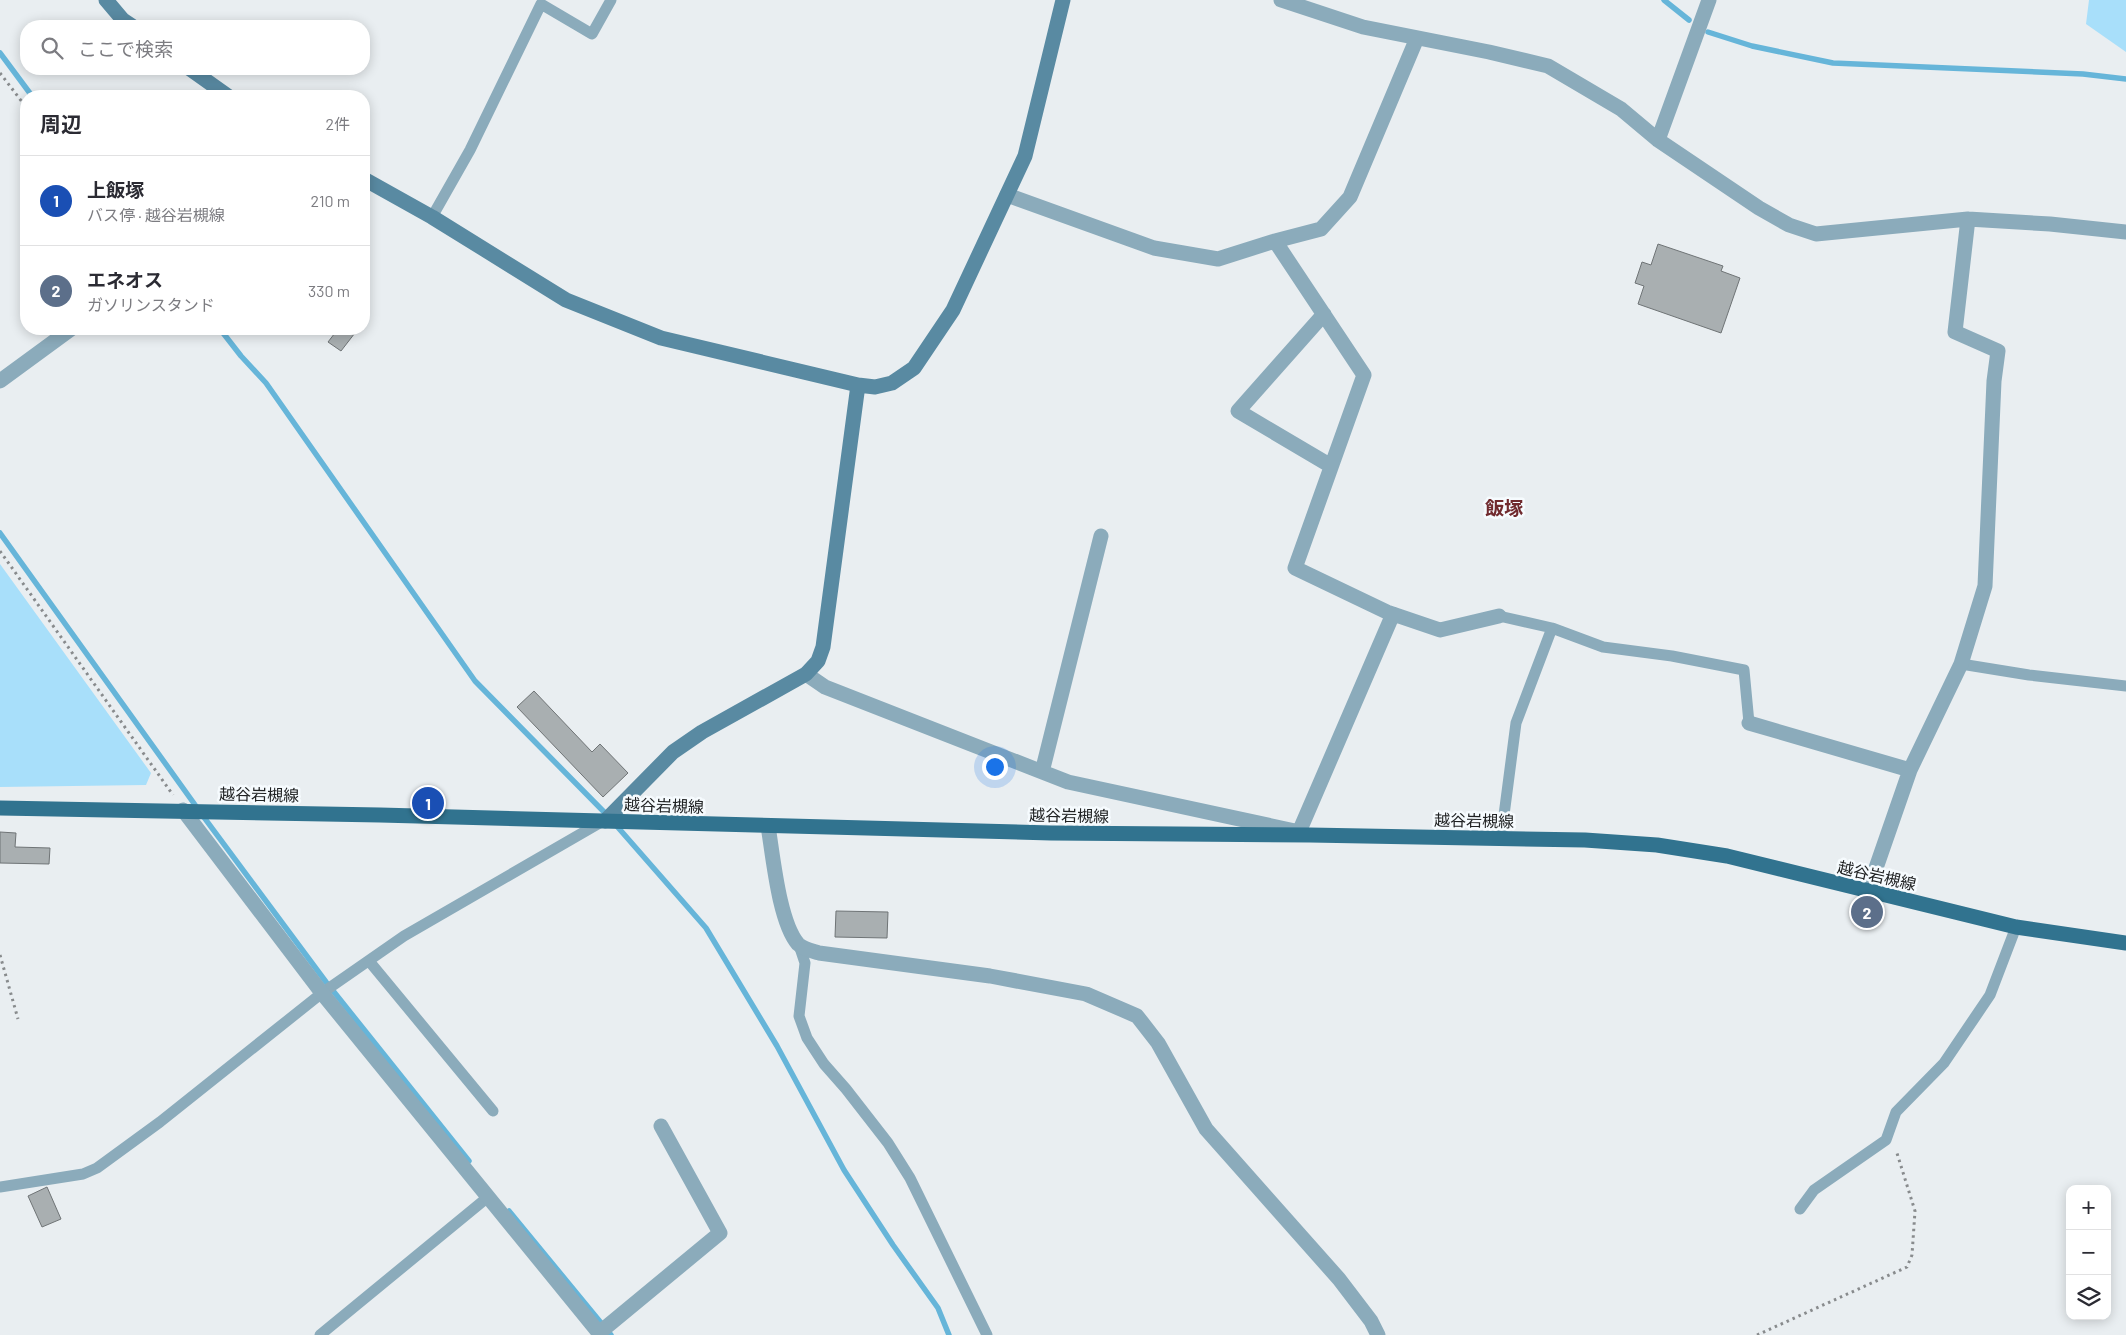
<!DOCTYPE html>
<html lang="ja">
<meta charset="utf-8">
<style>
body{margin:0;font-family:Barlow,"Noto Sans JP",sans-serif;background:#f7f7f7;color:#2b2b33}
.controls{position:absolute;right:15px;bottom:15px;display:grid;overflow:hidden;border-radius:10px;box-shadow:0 2px 12px #0003}
.controls button{width:45px;height:45px;display:grid;place-items:center;padding:0;border:0;border-bottom:1px solid #e1e1e2;background:#fff;color:#2b2b33;font:25px sans-serif}
.you{position:absolute;left:994px;top:766px;width:18px;height:18px;margin:-12px;border:4px solid #fff;border-radius:50%;background:#1a73e8;box-shadow:0 0 0 8px #1a73e833}
.badge{display:grid;place-items:center;width:32px;height:32px;border-radius:50%;background:#cc3c49;color:#fff;font-size:16px;font-weight:700}
.pin{position:absolute;translate:-50% -50%;border:2px solid #fff;box-shadow:0 1px 5px #0006}
.list{margin:0;padding:0;list-style:none}
h2{display:flex;justify-content:space-between;align-items:center;height:65px;margin:0;padding:0 20px;font-size:21px}
h2 small{font-size:16px;font-weight:400;color:#7c7c81}
.list li{display:grid;grid-template-columns:32px 1fr auto;gap:15px;align-items:center;box-sizing:border-box;height:90px;padding:0 20px;border-top:1px solid #e1e1e2}
.list b{display:block;font-size:19px;white-space:nowrap}
.list p{margin:0;font-size:16px;white-space:nowrap;color:#7c7c81}
.list em{font-size:16px;font-style:normal;color:#7c7c81}
.icon{flex:none;width:28px;height:28px;fill:none;stroke:currentColor;stroke-width:2;stroke-linecap:round;stroke-linejoin:round}
.map{position:relative;flex:none;width:2126px;height:1335px;overflow:hidden}
.search{position:absolute;background:#fff;box-shadow:0 2px 12px #0003;left:20px;top:20px;width:350px;height:55px;display:flex;align-items:center;gap:12px;box-sizing:border-box;padding:0 18px;border-radius:20px;color:#7c7c81;font-size:19px}
.panel{position:absolute;background:#fff;box-shadow:0 2px 12px #0003;left:20px;top:90px;width:350px;height:245px;border-radius:20px}
.map>svg:first-child{display:block}
.green{fill:#a8dffa}
.lines{fill:none;stroke-linecap:round;stroke-linejoin:round}
.stream{stroke:#66b5d9;stroke-width:5.5}
.building{fill:#a9afb1;stroke:#6f7476}
.path{stroke:#888b8d;stroke-width:3;stroke-dasharray:2.5 4;stroke-linecap:butt}
.lane{stroke:#8babbb;stroke-width:11}
.street{stroke:#8babbb;stroke-width:15}
.secondary{stroke:#598aa2;stroke-width:15}
.primary{stroke:#31738f;stroke-width:15}
.labels{text-anchor:middle;dominant-baseline:central;stroke-width:5;stroke-linejoin:round;paint-order:stroke}
.street-label{font-size:16px;fill:#202223;stroke:#f6fbfe}
.quarter-label{font-size:19px;font-weight:bold;fill:#702a2e;stroke:#f6fbfe}
</style>
<div class="map">
<svg width="2126" height="1335" viewBox="0 0 2126 1335">
<rect width="100%" height="100%" fill="#e9eef1"/>
<path class="green" d="M2089,0H2126V52L2086,24Z
M0,564L151,773L146,785L0,787Z"/>
<g class="lines">
<path class="stream" d="M1664,0L1689,20
M1708,32L1752,46L1833,63L2083,74L2126,79
M0,53L32,96
M220,329L241,356L266,383L475,681L609,817
M0,533L203,816L326,982L469,1161
M615,824L706,928L777,1046L844,1170L893,1245L938,1308L949,1335
M509,1211L611,1335"/>
</g>
<path class="building" d="M1658,244L1723,266L1721,271L1740,278L1721,333L1638,304L1644,286L1635,283L1642,262L1651,265Z
M338,329H358L341,351L328,342Z
M534,691L592,752L600,744L628,773L603,797L517,707Z
M0,832L16,833L15,847L50,848L49,864L0,863Z
M836,911L888,912L887,938L835,937Z
M47,1187L61,1219L42,1227L28,1196Z"/>
<g class="lines">
<path class="path" d="M0,73L26,107
M0,551L173,795
M0,955L18,1019
M1757,1335L1907,1267L1912,1255L1915,1211L1896,1150"/>
<path class="lane" d="M432,217L470,150L541,4L592,34L611,0
M1499,616L1552,628L1603,647L1672,656L1744,670L1749,723
M1961,664L2029,675L2126,686
M1501,838L1516,723L1552,628
M799,945L805,963L799,1016L807,1038L824,1064L846,1089L888,1143L910,1178L987,1335
M369,961L493,1111
M0,1187L83,1174L97,1168L160,1122L322,993L404,936L603,821
M1800,1209L1814,1190L1886,1140L1896,1112L1944,1063L1990,995L2016,927
M320,1335L488,1197"/>
<path class="street" d="M1281,0L1363,27L1489,52L1548,66L1621,109L1658,140L1759,208L1789,225L1816,234L1968,219L2050,224L2126,232
M1658,140L1709,0
M1007,195L1154,248L1218,259L1275,241L1364,375L1295,568L1387,612L1440,630L1499,616
M1275,241L1321,229L1350,197L1417,38
M1324,314L1238,411L1331,466
M0,381L71,329
M806,674L825,687L1068,782L1295,831
M1749,723L1910,770
M1042,772L1101,536
M183,810L322,993L599,1333L720,1233L661,1126
M768,826C773,856 779,922 798,944C803,949 813,951 819,953L990,976L1086,994L1137,1016L1158,1043L1206,1129L1339,1279L1371,1321L1378,1335
M1299,832L1393,614
M1868,891L1910,770L1961,664L1985,586L1994,381L1998,351L1955,332L1968,219"/>
<path class="secondary" d="M106,0L123,20L132,26
M190,69L228,96
M364,179L432,217L566,300L661,338L858,385L875,387L892,383L914,368L953,310L1025,156L1063,0
M605,821L673,752L702,732L806,674L818,661L823,647L858,385"/>
<path class="primary" d="M0,808L380,815L1051,833L1310,835L1585,840L1657,845L1727,856L2016,927L2126,943"/>
</g>
<g class="labels">
<g class="street-label">
<text transform="translate(259 794) rotate(1)">越谷岩槻線</text>
<text transform="translate(664 805) rotate(2)">越谷岩槻線</text>
<text transform="translate(1069 815) rotate(1)">越谷岩槻線</text>
<text transform="translate(1474 820) rotate(1)">越谷岩槻線</text>
<text transform="translate(1877 875) rotate(13)">越谷岩槻線</text>
</g>
<g class="quarter-label">
<text x="1504" y="507">飯塚</text>
</g>
</g>
</svg>
<div class="controls">
<button>+</button>
<button>−</button>
<button><svg class="icon" aria-label="layers" viewBox="0 0 24 24"><path d="M12 4l9 5-9 5-9-5zM3 14l9 5 9-5"/></svg></button>
</div>
<div class="you"></div>
<div class="pin badge" style="left:428px;top:803px;background:#1a4fb4">1</div>
<div class="pin badge" style="left:1867px;top:912px;background:#5c6f8a">2</div>
<div class="search"><svg class="icon" aria-label="search" viewBox="0 0 24 24"><circle cx="10" cy="10" r="6"/><path d="M15 15l6 6"/></svg>ここで検索</div>
<section class="panel">
<h2>周辺<small>2件</small></h2>
<ul class="list">
<li><span class="badge" style="background:#1a4fb4">1</span><div><b>上飯塚</b><p>バス停 · 越谷岩槻線</p></div><em>210 m</em></li>
<li><span class="badge" style="background:#5c6f8a">2</span><div><b>エネオス</b><p>ガソリンスタンド</p></div><em>330 m</em></li>
</ul>
</section>
</div>
